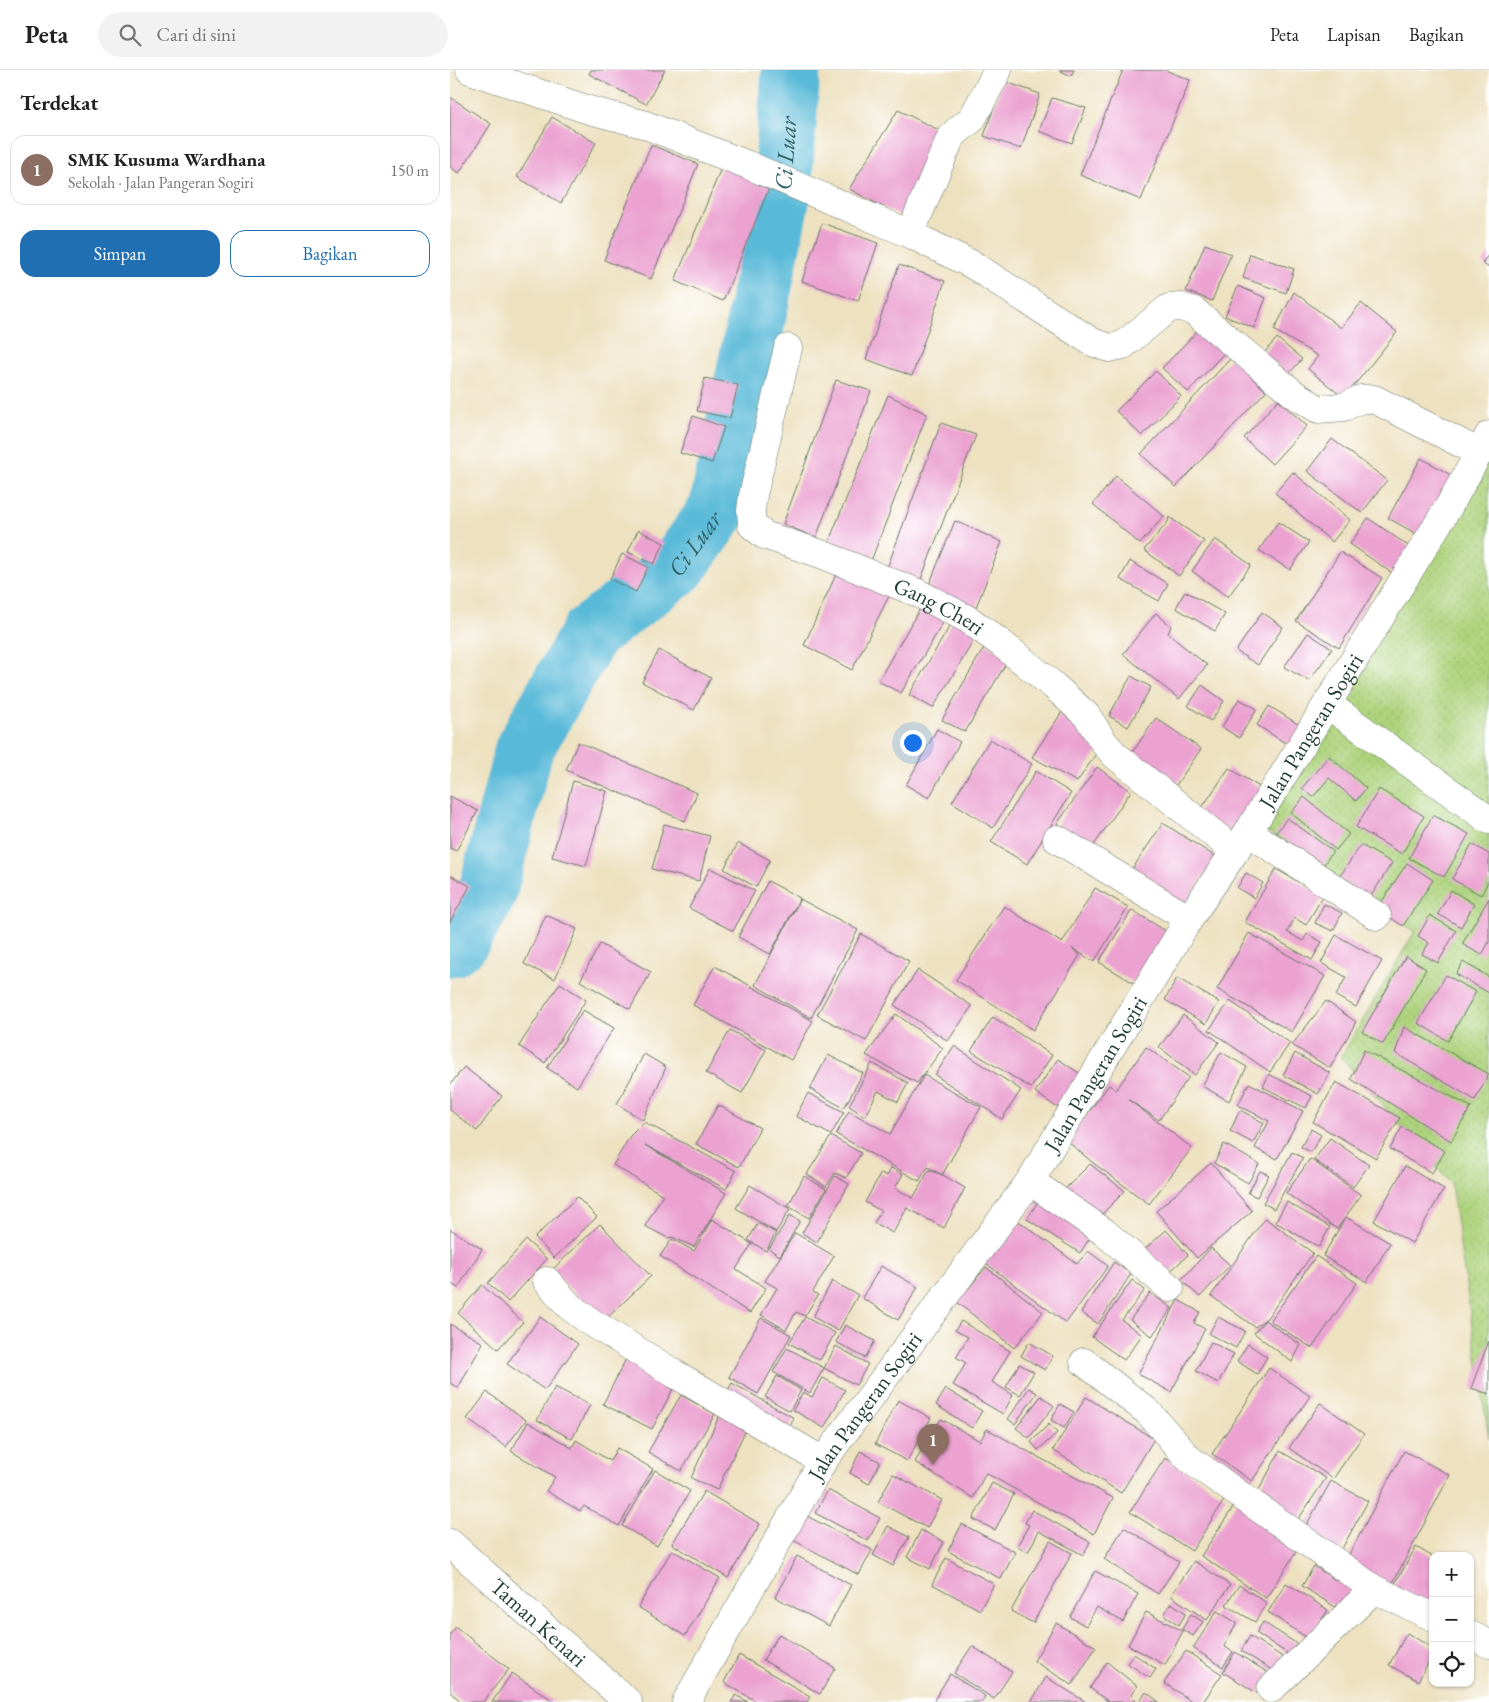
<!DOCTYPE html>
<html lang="id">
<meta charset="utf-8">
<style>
body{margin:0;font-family:"EB Garamond",serif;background:#f2f2f2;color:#222}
.controls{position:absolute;right:15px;bottom:15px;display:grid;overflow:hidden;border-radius:10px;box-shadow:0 1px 4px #0004}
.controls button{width:45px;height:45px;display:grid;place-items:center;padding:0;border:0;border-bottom:1px solid #e0e0e0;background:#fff;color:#222;font:25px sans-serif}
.you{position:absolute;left:462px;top:672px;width:18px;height:18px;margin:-12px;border:4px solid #fff;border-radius:50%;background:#1a73e8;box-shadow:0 0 0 8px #1a73e833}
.badge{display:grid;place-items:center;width:32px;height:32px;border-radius:50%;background:#1f6fb2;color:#fff;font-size:16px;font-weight:700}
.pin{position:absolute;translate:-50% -41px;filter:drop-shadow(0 1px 2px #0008)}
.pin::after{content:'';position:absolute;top:26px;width:18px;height:15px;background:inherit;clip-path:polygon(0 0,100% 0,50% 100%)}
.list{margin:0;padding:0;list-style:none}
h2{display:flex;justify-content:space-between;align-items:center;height:65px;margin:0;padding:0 20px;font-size:21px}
h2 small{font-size:16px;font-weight:400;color:#767676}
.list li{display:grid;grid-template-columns:32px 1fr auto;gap:15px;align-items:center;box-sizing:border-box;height:70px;margin:0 10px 10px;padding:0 10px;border:1px solid #e0e0e0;border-radius:15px}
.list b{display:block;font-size:19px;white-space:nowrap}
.list p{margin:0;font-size:16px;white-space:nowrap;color:#767676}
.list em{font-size:16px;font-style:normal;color:#767676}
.actions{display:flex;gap:10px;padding:15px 20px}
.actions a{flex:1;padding:11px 0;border:1px solid #1f6fb2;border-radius:15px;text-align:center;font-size:18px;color:#1f6fb2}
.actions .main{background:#1f6fb2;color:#fff}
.icon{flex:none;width:28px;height:28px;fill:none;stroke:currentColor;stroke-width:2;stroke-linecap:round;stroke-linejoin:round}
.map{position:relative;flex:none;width:1039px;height:1632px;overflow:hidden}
header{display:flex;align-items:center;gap:30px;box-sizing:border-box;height:70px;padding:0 25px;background:#fff;border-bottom:1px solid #e0e0e0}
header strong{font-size:24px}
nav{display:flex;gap:28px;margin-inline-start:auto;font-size:18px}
.search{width:350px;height:45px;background:#f2f2f2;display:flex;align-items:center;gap:12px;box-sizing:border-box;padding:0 18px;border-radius:28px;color:#767676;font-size:19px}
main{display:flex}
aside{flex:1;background:#fff}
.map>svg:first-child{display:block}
.grass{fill:url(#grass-dots);stroke:#668858}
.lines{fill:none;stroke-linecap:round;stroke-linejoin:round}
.river{stroke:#59b9d8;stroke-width:59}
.building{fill:#eba2d1}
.minor-casing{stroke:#677665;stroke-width:29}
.minor{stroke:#fff;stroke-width:28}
.labels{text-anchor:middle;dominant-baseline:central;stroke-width:5;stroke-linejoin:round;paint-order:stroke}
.street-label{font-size:22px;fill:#1f3d34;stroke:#fff}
.water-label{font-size:24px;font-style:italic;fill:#306265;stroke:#fff}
</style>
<header>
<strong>Peta</strong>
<div class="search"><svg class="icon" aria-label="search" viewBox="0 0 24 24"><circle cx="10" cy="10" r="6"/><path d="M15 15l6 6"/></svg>Cari di sini</div>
<nav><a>Peta</a><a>Lapisan</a><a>Bagikan</a></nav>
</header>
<main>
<aside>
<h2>Terdekat<small></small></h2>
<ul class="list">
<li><span class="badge" style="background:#8d6e63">1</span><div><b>SMK Kusuma Wardhana</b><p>Sekolah · Jalan Pangeran Sogiri</p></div><em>150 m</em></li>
</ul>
<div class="actions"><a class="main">Simpan</a><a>Bagikan</a></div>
</aside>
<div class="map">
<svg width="1039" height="1632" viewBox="0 0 1039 1632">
<defs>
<pattern id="grass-dots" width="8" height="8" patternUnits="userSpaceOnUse" patternTransform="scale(1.25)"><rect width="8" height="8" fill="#add37c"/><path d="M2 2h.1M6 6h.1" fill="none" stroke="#94b66c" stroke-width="1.8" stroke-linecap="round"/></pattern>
</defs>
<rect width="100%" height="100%" fill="#fff"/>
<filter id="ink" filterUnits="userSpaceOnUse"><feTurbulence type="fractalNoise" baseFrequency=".02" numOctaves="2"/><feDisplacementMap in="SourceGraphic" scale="10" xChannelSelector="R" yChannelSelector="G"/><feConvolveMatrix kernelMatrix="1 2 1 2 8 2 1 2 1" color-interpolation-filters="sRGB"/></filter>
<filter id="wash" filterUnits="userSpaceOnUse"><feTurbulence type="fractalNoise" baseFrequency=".0096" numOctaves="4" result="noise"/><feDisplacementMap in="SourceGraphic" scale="20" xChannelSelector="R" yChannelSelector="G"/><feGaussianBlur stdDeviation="1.12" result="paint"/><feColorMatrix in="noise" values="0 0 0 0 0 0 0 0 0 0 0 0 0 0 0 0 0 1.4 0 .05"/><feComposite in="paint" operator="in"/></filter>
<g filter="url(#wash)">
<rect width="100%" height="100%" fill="#ede1c0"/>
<path class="grass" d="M1039,390V1369L1001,1114L891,987L965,861L929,840L799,748Z"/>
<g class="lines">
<path class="river" id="s1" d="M0,878L10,871L37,824L74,679L140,563L227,497L268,440L332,121L341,0"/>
</g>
<g id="blocks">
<path class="building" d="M141,0H215L196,34L139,4Z
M609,0H624L621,6Z
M673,0H715L740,10L691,130L630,105Z
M553,11L590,24L571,79L534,66Z
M0,27L41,54L9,103L0,97Z
M602,28L636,38L622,73L589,61Z
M448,40L497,64L454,148L399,119Z
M102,47L146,73L111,133L67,107Z
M201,75L248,94L201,209L154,190Z
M272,96L320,116L273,231L225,211Z
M372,153L428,173L408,231L352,211Z
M755,174L781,184L762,231L736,221Z
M800,184L844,199L836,223L793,208Z
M1039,184V198L1032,193Z
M449,195L495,211L462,306L416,289Z
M788,216L816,228L804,258L775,246Z
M844,222L891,258L911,233L947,262L894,328L858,299L868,286L824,260Z
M749,259L774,283L738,322L712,298Z
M827,268L852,289L838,305L814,283Z
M781,288L816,321L726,417L691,384Z
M706,301L731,326L692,366L666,341Z
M255,308L288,315L280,348L247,341Z
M386,310L421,321L366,468L333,454Z
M438,325L477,344L421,491L377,476Z
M828,330L857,356L822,394L794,368Z
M243,346L274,357L262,393L230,383Z
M491,353L526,365L470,512L437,498Z
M882,369L937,410L912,443L857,401Z
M971,388L1006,408L972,467L938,448Z
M843,402L900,450L882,472L825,423Z
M666,406L714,446L690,474L643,434Z
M719,447L754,471L729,506L694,480L718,452Z
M918,448L967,482L949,508L900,474Z
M505,451L552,472L524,542L477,520Z
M828,452L859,472L840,500L809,480Z
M188,460L214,473L204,494L178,482Z
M765,469L801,495L778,527L742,501Z
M890,482L932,508L889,578L846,551Z
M172,484L198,497L186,522L160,509Z
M680,491L718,514L709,531L670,509Z
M388,500L440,524L402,600L354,575Z
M735,521L775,544L765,561L726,538Z
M472,535L496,548L451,623L428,611Z
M812,542L833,557L808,595L786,581Z
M706,543L721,556L718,564L757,595L729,629L673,584Z
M504,549L529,562L483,638L459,625Z
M858,563L882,579L859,611L834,597Z
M536,574L560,587L515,662L492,650Z
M209,580L261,608L244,640L192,612Z
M681,606L701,617L678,657L659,646Z
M752,615L774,631L761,651L738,636Z
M789,629L807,639L789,668L772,657Z
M819,636L856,659L843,678L807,655Z
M614,639L652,675L627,712L582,687Z
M706,648L751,679L722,721L677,690Z
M487,659L510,672L479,728L456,715Z
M540,669L582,694L543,758L502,732Z
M128,672L247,723L235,751L116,700Z
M879,686L916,718L906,731L879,708L863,727L852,718Z
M647,697L681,721L642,778L607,754Z
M779,698L816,721L786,767L749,742Z
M586,701L621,723L577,794L541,772Z
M123,711L157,721L136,796L102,787Z
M929,719L974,746L952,784L906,757Z
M0,726L28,741L6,781L0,778Z
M854,727L899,764L886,780L841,743Z
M983,745L1019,764L994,807L959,788Z
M837,748L883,781L872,797L826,763Z
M713,753L766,787L732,839L679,804Z
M214,754L260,766L249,811L202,799Z
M288,773L320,790L306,817L274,799Z
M1022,774L1039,784V810L1031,825L1002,809Z
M911,775L942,793L919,829L888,809Z
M957,793L983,810L953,856L927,839Z
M260,798L305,821L283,861L239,838Z
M826,799L873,826L856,855L845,848L837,862L853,871L857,864L872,872L862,890L795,852Z
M796,803L813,813L804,828L787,818Z
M0,805L20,816L0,852Z
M318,811L350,828L320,884L288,867Z
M645,818L678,837L644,892L622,878L630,885L583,960L506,910L554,836L612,873Z
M1001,820L1024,834L1011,857L988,844Z
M1039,828V872L1032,885L1012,874Z
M350,829L408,860L361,948L305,915Z
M874,834L892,843L883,861L865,853Z
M682,840L719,863L687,915L649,892Z
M96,845L127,859L105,909L74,894Z
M980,845L1006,861L988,893L972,884L979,873L968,866Z
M799,863L875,906L842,962L767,919Z
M411,864L459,891L416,971L367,945Z
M886,865L932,891L906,937L886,926L896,907L871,893Z
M150,874L201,902L180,939L130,911Z
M956,886L976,899L933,974L912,962Z
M1013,892L1039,907V923L1006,904Z
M265,896L363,951L341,990L243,935Z
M468,900L522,936L498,971L444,935Z
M996,905L1026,922L998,971L968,953Z
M727,908L769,932L756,954L715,930Z
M110,913L136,930L95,993L69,976Z
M780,931L840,973L820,1002L759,960Z
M876,931L906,952L880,998L842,975Z
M133,940L164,958L127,1017L97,998Z
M446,944L493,978L467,1013L416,985Z
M733,945L769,972L745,1005L709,977Z
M543,947L602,985L581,1018L521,981Z
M954,957L1039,1004L1025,1030L945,983Z
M280,960L316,980L292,1023L256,1003Z
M504,976L571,1020L552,1049L485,1005Z
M696,977L739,1007L709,1050L679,1030L742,1078L699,1134L642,1092L617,1071L659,1015L666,1020Z
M914,980L1021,1037L1001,1071L901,1009Z
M771,982L797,997L779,1031L752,1016Z
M845,983L880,1003L868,1024L833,1005Z
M194,984L216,997L193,1050L167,1034Z
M378,985L413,1003L394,1038L360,1019Z
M608,989L632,1005L609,1039L585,1022Z
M422,993L458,1013L448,1032L428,1021L415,1046L399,1036Z
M14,997L52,1026L27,1061L0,1040V1015Z
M819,1004L862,1026L856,1038L813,1017Z
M474,1005L531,1037L492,1105L478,1097L469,1111L386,1064L399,1041L440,1064Z
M886,1012L950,1048L926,1088L863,1052Z
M799,1013L853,1041L827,1089L805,1078L819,1051L788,1035Z
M358,1023L394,1042L381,1065L346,1046Z
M268,1035L310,1058L289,1097L246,1074Z
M790,1040L814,1053L803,1073L780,1061Z
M194,1052L286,1101L276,1119L195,1075L276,1123L244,1177L222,1167L218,1168L195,1156L213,1125L163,1095L180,1066Z
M952,1057L995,1081L982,1103L940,1079Z
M861,1059L871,1065L861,1082L851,1077Z
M381,1066L411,1083L396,1108L385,1103L376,1117L357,1104Z
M880,1068L919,1095L903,1117L864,1090Z
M774,1074L809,1094L798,1113L764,1093Z
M842,1082L853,1088L824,1139L813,1133Z
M860,1089L911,1125L887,1159L836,1123Z
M761,1093L802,1141L747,1188L706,1141Z
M640,1094L675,1121L648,1148L613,1121Z
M955,1096L994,1119L962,1173L924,1151Z
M441,1098L453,1104L445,1118L463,1128L479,1100L493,1105L515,1118L494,1158L457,1138L443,1163L424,1153L431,1141L415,1132L431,1103L437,1106Z
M810,1101L819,1105L807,1127L798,1123Z
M354,1106L376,1119L359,1148L338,1136Z
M385,1106L399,1114L367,1172L352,1163Z
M300,1115L340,1139L326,1162L286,1138Z
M127,1127L147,1147L104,1188L85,1167Z
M589,1130L643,1163L630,1183L577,1149Z
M837,1132L880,1157L869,1177L825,1152Z
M340,1145L350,1151L330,1186L319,1179Z
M896,1147L940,1173L917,1212L873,1186Z
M815,1148L863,1183L817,1248L805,1257L761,1226Z
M262,1149L302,1174L286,1199L316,1218L300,1243L210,1186L222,1169L244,1181Z
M566,1149L627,1194L638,1181L658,1196L616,1253L534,1192Z
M308,1153L326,1163L316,1181L298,1170Z
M150,1154L201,1206L153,1252L102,1200Z
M0,1159L32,1179L8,1218L0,1213Z
M716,1160L738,1185L715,1206L693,1181Z
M345,1163L384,1186L363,1222L368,1225L355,1246L346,1242L336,1260L311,1245L327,1218L315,1211Z
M76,1170L97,1189L58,1232L38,1213Z
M761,1178L780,1195L750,1227L731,1210Z
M866,1186L907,1213L862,1278L820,1251Z
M664,1192L681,1204L648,1254L631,1242Z
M431,1196L468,1217L448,1250L412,1228Z
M536,1197L593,1242L564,1278L507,1232Z
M682,1210L695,1220L672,1250L692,1265L674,1290L642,1267Z
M382,1211L408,1225L388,1261L363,1247Z
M32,1215L73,1252L48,1279L8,1243Z
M700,1223L722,1238L702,1266L680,1250Z
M728,1230L750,1242L744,1253L755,1259L721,1322L688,1304Z
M90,1247L128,1274L95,1320L57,1294Z
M355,1247L385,1263L370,1290L339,1273Z
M768,1247L795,1261L786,1278L759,1264Z
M311,1248L341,1265L308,1324L279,1307Z
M815,1250L851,1275L842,1292L804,1263Z
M511,1251L560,1281L542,1312L563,1325L553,1344L503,1315L516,1293L506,1287L518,1267L505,1260Z
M0,1254L33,1273L8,1318L0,1313Z
M395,1255L425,1271L415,1288L386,1272Z
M1039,1271V1324L1021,1318Z
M579,1272L603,1286L595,1300L571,1286Z
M761,1272L784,1284L768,1313L746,1301Z
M798,1274L817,1287L807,1304L787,1291Z
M386,1276L418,1294L406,1315L374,1298Z
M337,1278L374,1298L360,1323L323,1302Z
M179,1283L228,1309L202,1359L153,1334Z
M569,1294L584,1302L570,1325L556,1317Z
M819,1298L860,1326L802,1411L762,1384Z
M327,1306L351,1320L340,1341L315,1327Z
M373,1308L395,1320L374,1358L343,1340L353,1322L362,1327Z
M282,1313L344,1348L337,1362L274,1327Z
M105,1317L140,1335L122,1369L87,1350Z
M579,1318L587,1323L565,1354L558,1349Z
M496,1319L532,1341L522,1358L486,1335Z
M37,1322L76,1350L56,1377L17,1349Z
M231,1325L265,1344L231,1401L198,1382Z
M591,1326L604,1336L579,1368L566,1358Z
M636,1327L704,1369L671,1423L603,1380Z
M448,1330L481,1348L457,1391L425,1374Z
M870,1333L914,1364L883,1409L839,1378Z
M610,1334L624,1342L614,1358L601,1350Z
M271,1342L298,1355L267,1420L241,1408Z
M491,1349L530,1371L537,1359L663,1428L644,1464L536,1403L523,1428L465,1392Z
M78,1352L122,1378L126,1370L160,1391L167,1378L203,1399L169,1456L134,1436L130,1441L96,1421L105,1407L61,1381Z
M599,1354L607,1363L588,1380L581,1372Z
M410,1381L430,1392L419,1414L400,1403Z
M830,1381L876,1408L845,1454L803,1431Z
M954,1381L1000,1405L940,1518L894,1494Z
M715,1388L776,1427L742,1481L680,1442Z
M205,1400L240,1421L207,1476L172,1456Z
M443,1404L492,1430L477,1458L428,1432Z
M881,1411L918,1431L889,1484L852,1463Z
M542,1413L564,1424L545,1460L523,1449Z
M378,1420L430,1448L418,1471L365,1443Z
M254,1421L310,1454L278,1508L222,1474Z
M788,1430L852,1473L816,1528L751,1486Z
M582,1440L640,1472L633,1485L589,1461L578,1482L567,1476L579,1455L575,1453Z
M355,1445L422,1480L409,1505L341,1469Z
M512,1454L565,1482L551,1509L498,1481Z
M438,1456L459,1467L443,1496L423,1485Z
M674,1457L729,1492L708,1524L654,1489Z
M471,1460L494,1472L480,1499L457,1487Z
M600,1471L622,1483L583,1553L561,1541Z
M966,1477L983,1487V1541L943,1517Z
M222,1480L270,1508L235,1566L188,1537Z
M347,1486L401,1515L379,1556L325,1527Z
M496,1488L544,1514L530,1540L482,1514Z
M744,1491L780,1515L757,1550L721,1526Z
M864,1496L887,1511L890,1508L907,1520L893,1542L852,1516Z
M645,1501L688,1524L673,1552L647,1537L636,1556L620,1547Z
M836,1513L878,1540L859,1569L818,1542Z
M789,1515L817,1533L805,1552L776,1535Z
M721,1533L736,1543L729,1555L714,1545Z
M767,1541L787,1553L774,1576L783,1582L773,1597L743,1578Z
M696,1542L733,1561L715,1595L678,1575Z
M741,1544L753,1552L743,1566L732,1559Z
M813,1552L847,1574L840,1585L806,1563Z
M606,1553L646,1577L622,1615L584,1591Z
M6,1557L59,1599L33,1632H12L0,1622V1564Z
M957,1563L983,1578V1585L968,1611L939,1595Z
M329,1564L385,1598L370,1624L313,1590Z
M800,1566L834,1588L825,1602L791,1581Z
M522,1576L562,1602L544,1629L504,1603Z
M736,1581L772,1604L753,1632H743L714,1613Z
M785,1582L820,1604L807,1623L773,1602Z
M684,1584L706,1599L700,1608L677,1593Z
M289,1585L360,1626L357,1632H307L274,1612Z
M657,1592L687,1616L681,1625L686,1630L685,1632H659L640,1618Z
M62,1603L105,1632H42Z
M500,1604L535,1626L532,1632H483Z
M596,1607L636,1632H581Z
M696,1622L709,1632H689Z
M286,1625L298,1632H281Z"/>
</g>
</g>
<g filter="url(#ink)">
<use href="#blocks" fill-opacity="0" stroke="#677665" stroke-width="1"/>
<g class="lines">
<defs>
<g id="minor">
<path d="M20,0L139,40L193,54L298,95L460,164L523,195L642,272L659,278L673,275L719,238L731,237L744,241L844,324L868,339L894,337L911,329H924L1030,383"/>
<path d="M460,164L500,69L507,61L522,49L548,0"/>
<path id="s2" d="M338,278L303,425L301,440L302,455L314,465L371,484L468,523L519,550L552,574L604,616L637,646L655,674L665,685L785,781"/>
<path d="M877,634L1039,750"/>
<path d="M798,762L927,846"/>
<path d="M607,769L739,849"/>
<path d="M580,1111L654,1162L720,1218"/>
<path d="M97,1211L120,1237L141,1252L225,1304L373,1391"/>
<path d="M634,1292L698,1342L739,1389L924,1519L983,1547"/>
<path id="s3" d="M0,1473L178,1632"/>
<path d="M1020,1565L1039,1574"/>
<path d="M821,1619L924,1519"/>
<path id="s4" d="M236,1632L373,1391L580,1111L739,849L798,762L877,634L999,436L1039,365"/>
</g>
</defs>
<use href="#minor" class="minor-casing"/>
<use href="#minor" class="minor"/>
</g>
</g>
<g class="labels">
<g class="street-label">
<text stroke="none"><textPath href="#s2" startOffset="386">Gang Cheri</textPath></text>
<text stroke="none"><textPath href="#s4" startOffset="1156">Jalan Pangeran Sogiri</textPath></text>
<text stroke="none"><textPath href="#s4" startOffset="751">Jalan Pangeran Sogiri</textPath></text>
<text stroke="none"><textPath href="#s4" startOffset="346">Jalan Pangeran Sogiri</textPath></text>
<text stroke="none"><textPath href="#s3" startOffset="119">Taman Kenari</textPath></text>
</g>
<g class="water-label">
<text stroke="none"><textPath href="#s1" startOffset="892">Ci Luar</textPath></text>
<text stroke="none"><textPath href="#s1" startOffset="488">Ci Luar</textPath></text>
</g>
</g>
</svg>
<div class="controls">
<button>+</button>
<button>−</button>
<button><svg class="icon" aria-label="locate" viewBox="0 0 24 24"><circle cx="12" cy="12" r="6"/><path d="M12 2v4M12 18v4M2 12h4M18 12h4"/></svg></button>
</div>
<div class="you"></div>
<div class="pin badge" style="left:483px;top:1395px;background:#8d6e63">1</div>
</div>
</main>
